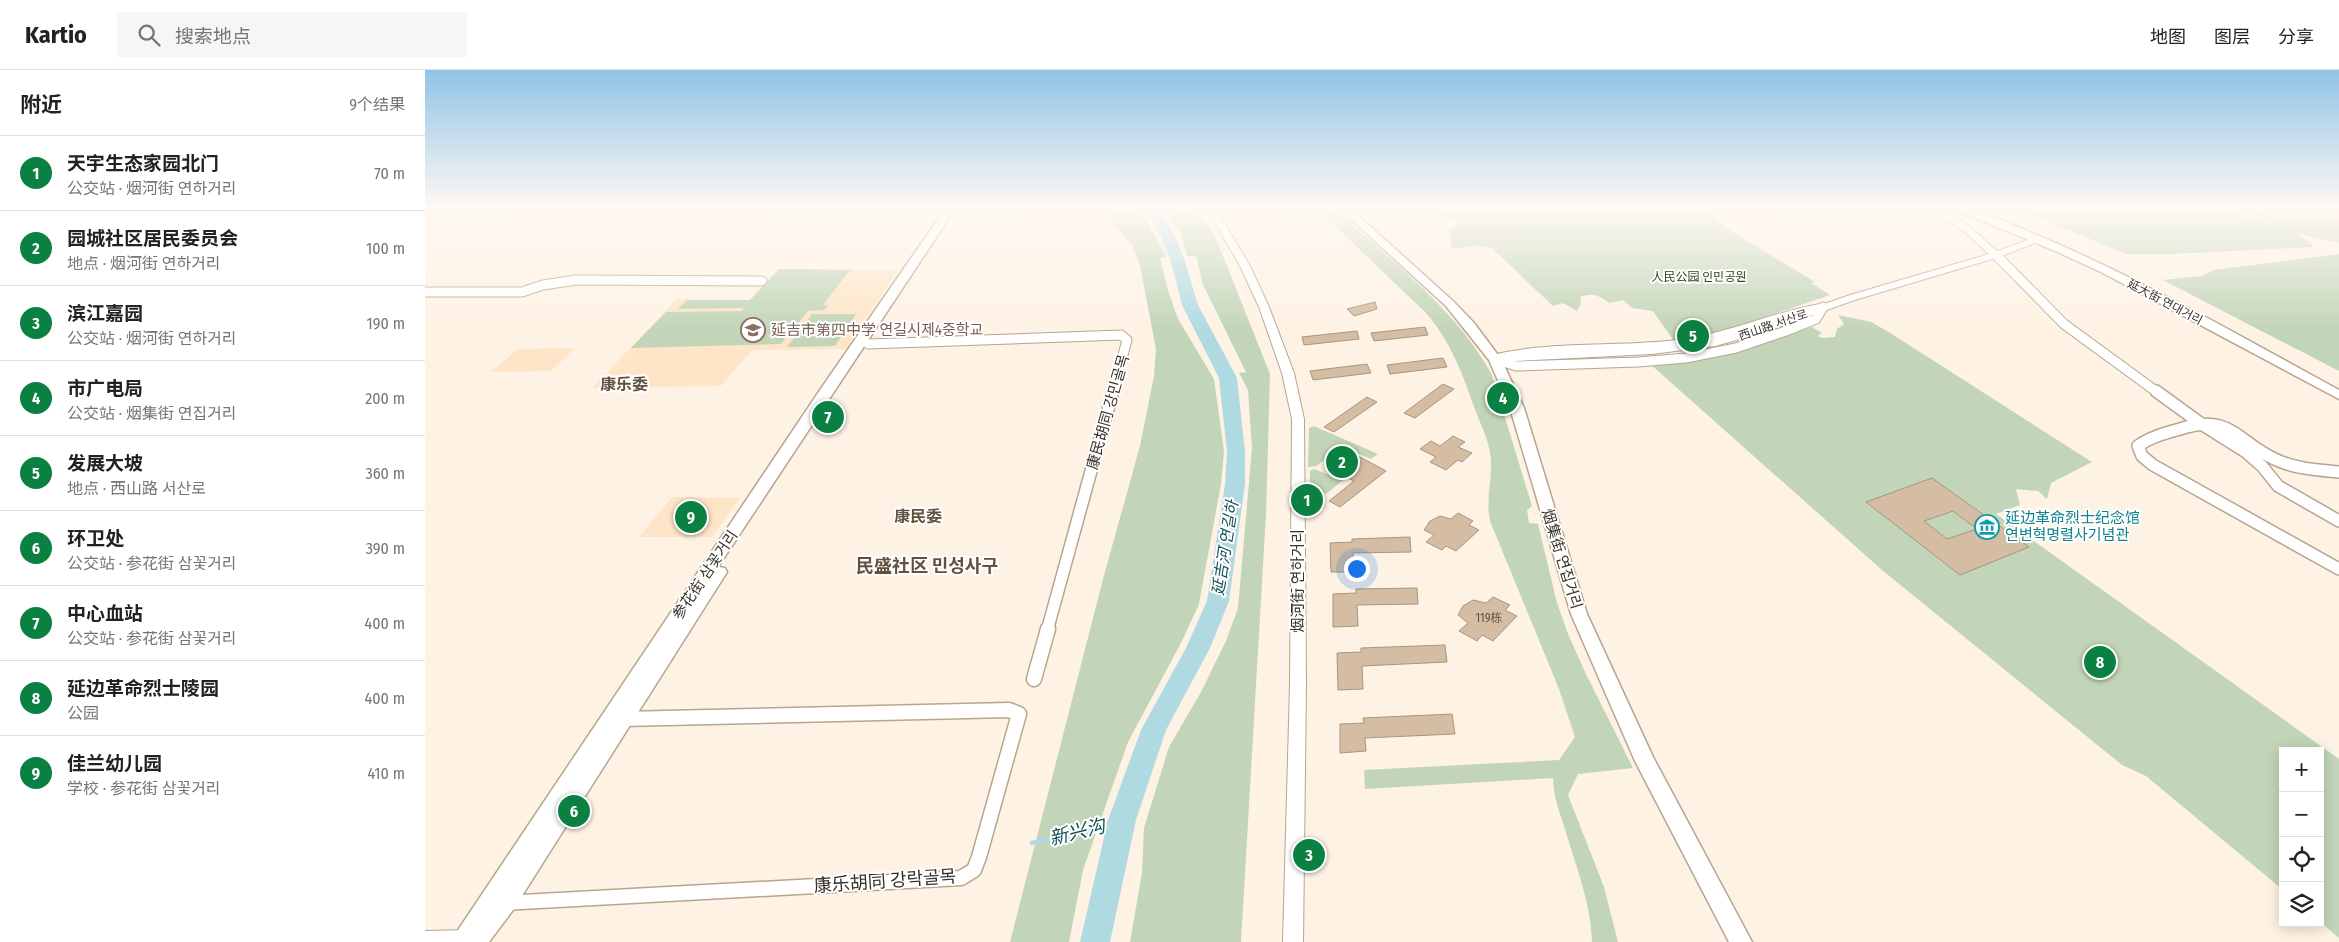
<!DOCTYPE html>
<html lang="zh">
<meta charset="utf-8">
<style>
body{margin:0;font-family:"Fira Sans Condensed","Noto Sans SC","Noto Sans KR",sans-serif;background:#f6f6f6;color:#222}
.controls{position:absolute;right:15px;bottom:15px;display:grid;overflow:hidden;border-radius:0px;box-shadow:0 2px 12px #0003}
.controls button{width:45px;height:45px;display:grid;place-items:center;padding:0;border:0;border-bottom:1px solid #e0e0e0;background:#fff;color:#222;font:25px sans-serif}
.you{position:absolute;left:931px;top:498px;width:18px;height:18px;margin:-12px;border:4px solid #fff;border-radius:50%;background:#1a73e8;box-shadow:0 0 0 8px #1a73e833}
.badge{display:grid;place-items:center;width:32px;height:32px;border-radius:50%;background:#0b8043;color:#fff;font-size:16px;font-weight:700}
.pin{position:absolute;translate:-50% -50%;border:2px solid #fff;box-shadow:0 1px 5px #0006}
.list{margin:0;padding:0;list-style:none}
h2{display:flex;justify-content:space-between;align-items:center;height:65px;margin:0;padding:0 20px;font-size:21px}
h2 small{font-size:16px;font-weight:400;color:#767676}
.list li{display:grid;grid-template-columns:32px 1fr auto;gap:15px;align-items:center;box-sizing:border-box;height:75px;padding:0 20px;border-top:1px solid #e0e0e0}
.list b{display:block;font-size:19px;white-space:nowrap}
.list p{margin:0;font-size:16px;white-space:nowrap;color:#767676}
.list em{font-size:16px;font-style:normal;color:#767676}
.icon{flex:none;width:28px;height:28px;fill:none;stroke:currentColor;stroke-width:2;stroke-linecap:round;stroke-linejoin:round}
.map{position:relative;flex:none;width:1914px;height:872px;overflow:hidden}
header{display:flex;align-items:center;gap:30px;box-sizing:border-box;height:70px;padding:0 25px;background:#fff;border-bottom:1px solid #e0e0e0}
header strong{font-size:24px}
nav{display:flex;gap:28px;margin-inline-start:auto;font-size:18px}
.search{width:350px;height:45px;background:#f6f6f6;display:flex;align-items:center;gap:12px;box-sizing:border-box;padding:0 18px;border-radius:0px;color:#767676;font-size:19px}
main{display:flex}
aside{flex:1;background:#fff}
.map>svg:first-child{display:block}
.built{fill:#fee5c8}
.green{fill:#c2d5b8}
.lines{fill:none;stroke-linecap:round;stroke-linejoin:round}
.stream{stroke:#b0dae2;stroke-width:4.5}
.river{fill:#b0dae2;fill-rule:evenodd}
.building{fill:#d4bda2;stroke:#a79580;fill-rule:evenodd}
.minor-far2-casing{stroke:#b7a58f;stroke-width:11}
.minor-far1-casing{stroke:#b7a58f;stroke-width:14}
.minor-casing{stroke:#b7a58f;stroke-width:17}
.tertiary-casing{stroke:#b7a58f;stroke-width:2}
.secondary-casing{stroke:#b7a58f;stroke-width:3}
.minor-far2{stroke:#fff;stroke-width:9}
.minor-far1{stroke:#fff;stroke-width:11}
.minor{stroke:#fff;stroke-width:14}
.tertiary{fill:#fff;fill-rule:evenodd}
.secondary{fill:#fff;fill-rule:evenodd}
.labels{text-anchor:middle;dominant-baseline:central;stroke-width:4;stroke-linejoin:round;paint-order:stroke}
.far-park-label{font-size:12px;fill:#2c461b;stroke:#fff}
.far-street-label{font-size:12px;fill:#383128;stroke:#fff}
.number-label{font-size:12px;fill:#5f5446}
.education-label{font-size:15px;fill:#785e54;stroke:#fff;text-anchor:start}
.street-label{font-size:15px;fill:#383128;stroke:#fff}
.culture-label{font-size:15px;fill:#0d838f;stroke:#fff;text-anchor:start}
.neighbourhood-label{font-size:16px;font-weight:bold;fill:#62513e;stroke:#fff}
.water-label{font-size:16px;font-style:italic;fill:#144f58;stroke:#fff}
.quarter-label{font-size:18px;font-weight:bold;fill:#62513e;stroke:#fff}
.near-street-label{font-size:18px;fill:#383128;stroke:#fff}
.near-water-label{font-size:19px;font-style:italic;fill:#144f58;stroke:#fff}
</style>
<header>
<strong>Kartio</strong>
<div class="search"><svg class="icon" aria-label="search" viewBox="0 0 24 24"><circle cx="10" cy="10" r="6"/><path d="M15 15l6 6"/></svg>搜索地点</div>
<nav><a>地图</a><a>图层</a><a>分享</a></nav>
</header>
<main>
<aside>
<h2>附近<small>9个结果</small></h2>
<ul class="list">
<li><span class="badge">1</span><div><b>天宇生态家园北门</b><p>公交站 · 烟河街 연하거리</p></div><em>70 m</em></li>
<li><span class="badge">2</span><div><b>园城社区居民委员会</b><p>地点 · 烟河街 연하거리</p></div><em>100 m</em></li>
<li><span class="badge">3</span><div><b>滨江嘉园</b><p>公交站 · 烟河街 연하거리</p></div><em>190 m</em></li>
<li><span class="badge">4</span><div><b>市广电局</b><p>公交站 · 烟集街 연집거리</p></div><em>200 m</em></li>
<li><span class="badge">5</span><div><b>发展大坡</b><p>地点 · 西山路 서산로</p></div><em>360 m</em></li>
<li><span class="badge">6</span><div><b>环卫处</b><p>公交站 · 参花街 삼꽃거리</p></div><em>390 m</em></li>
<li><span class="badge">7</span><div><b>中心血站</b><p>公交站 · 参花街 삼꽃거리</p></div><em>400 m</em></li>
<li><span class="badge">8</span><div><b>延边革命烈士陵园</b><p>公园</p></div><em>400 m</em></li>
<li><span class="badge">9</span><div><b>佳兰幼儿园</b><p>学校 · 参花街 삼꽃거리</p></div><em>410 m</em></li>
</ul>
</aside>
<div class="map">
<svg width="1914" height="872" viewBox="0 0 1914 872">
<rect width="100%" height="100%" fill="#fef2e4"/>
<path class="built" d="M1807,139H1914V153L1889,148L1876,141Z
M354,199L473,200L421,279L327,280L296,316L167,318L252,229L325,230Z
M150,278L126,301L66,302L93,279Z
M247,427L315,428L287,467H214Z"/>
<path class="green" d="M676,139H715L741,187L735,188L743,220L753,249L789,309L799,381L796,414L774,534L757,571L703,672L658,800L644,872H585L678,509L715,376L729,306L731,279L715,196L707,175Z
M741,139H770L790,166L845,304L841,445L816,872H705L717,803L719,758L744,677L776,622L801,571L813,538L827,378L823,320L814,303L821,302L778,215L771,186H762L757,167Z
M892,139H910C964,189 1032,240 1067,305L1107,436L1102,440L1104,453L1113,454L1132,533L1143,564L1160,602L1208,698L1153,704L1143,725L1179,817L1193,872H1167C1166,832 1150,794 1139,756C1134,740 1128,725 1128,708L940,719L939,700L1134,690L1150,667L1134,619L1065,451C1060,427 1069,405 1065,382C1063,369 1056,355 1051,342C1038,306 1026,270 999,241Z
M984,139H1280L1300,157L1390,212L1386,213L1405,225L1300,261L1249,271L1228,241L1207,238L1198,230L1184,233C1174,225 1167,223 1155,227L1156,234L1152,241L1138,233L1128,236L1067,178L1053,175L1027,179L1024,159L1032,155L1030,150Z
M1587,139H1800L1823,146L1821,148L1836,151L1826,143C1839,139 1844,146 1856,149C1868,152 1882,149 1895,149C1901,149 1908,151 1914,152V173L1871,163L1888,175L1887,177L1747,184H1701L1600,142Z
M1914,184V301L1738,210L1776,206L1789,200Z
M354,199L425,200L398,235H403L399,240L383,241L356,274L206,278L241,242L317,241L318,238L253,239L262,230H325Z
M387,244H431L410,276L362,277Z
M1413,245L1446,252L1462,261L1667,392L1626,413L1622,429L1613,421L1591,419L1595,435L1571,444L1914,689V868L1895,852V681H1858V820L1721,706L1697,695L1457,500L1224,293L1343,270L1387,257L1397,263L1393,266L1397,268L1410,267L1412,259L1419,254Z
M889,356L953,384L946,389L915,376L892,396L883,397L884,358Z
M889,399L918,410L901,424L893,420L891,441L884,438L885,401Z"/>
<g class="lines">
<path class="stream" d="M607,773L697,750"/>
<path class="river" d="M721,139H733L745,156L759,188L773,235L812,308L820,382V414L804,531L785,578L741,660L711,750L685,872H655L683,750L716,660L761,578L782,531L800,414L802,382L794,308L757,235L745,188L731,156Z"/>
</g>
<path class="building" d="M950,232L952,239L929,246L922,239Z
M1000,257L1003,265L949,271L946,263Z
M932,261L934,269L879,275L877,267Z
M1018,288L1022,297L965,304L962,295Z
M942,294L946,303L888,310L885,301Z
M1018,314L1029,319L990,348L979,343Z
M942,327L952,332L909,362L899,357Z
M1028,366L1040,372L1033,377L1047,383L1037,392L1033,390L1021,400L1005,392L1011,387L995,379L1006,371L1015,376Z
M920,379L961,401L915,437L904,431L929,411L902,398L908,393L902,391Z
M1507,408L1604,477L1535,505L1441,432ZM1528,441L1552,459L1522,469L1499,451Z
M1033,443L1048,451L1044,455L1054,460L1031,481L1021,476L1017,480L1001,472L1009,465L999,460L1005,451L1015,446L1026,449Z
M985,467L986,482L928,483L929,502H906L905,473L927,472V469Z
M992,518L993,534L932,535L933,556L908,557V524L931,523V519Z
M1068,527L1085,535L1080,540L1092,546L1068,571L1057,565L1052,571L1034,561L1043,553L1033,545L1038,536L1048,530L1061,533Z
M1020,575L1022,592L937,596L938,619L913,620L912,583L936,582V578Z
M1027,644L1030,664L940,668L941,681L915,683V654L939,653L938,648Z"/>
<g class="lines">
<defs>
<path id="minor-far2" d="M1571,185L1639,254L1732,322
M0,222H97L118,215L151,210L337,211
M443,274L696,265L702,270L688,322
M1070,289L1091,296L1213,292L1261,288L1311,278L1361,261L1391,249L1398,237
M1070,289C1128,275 1196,282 1257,274C1306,267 1350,246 1398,238"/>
<path id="minor-far1" d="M1731,321L1775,353L1821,382L1837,396L1853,416L1914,451
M1914,402C1894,400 1873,399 1854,391C1812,374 1808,342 1755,359C1741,363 1725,367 1713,376L1717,386L1728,395L1914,499
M622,561L688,321"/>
<path id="minor" d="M609,609L623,559
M80,833L536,808L549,800L554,787L594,644L584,640L198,649"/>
<path id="tertiary" d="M782,139H791L825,196L844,237L869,303L879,349L881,614L878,872H858L865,614L867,349L857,303L834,237L815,196Z
M1507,139C1529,139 1556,167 1572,181L1612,167L1615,166L1620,169L1574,187L1433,229L1333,264L1290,276L1227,284L1070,292L1064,289L1070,286L1227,278L1289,270L1325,260L1425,225L1564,184L1541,163Z
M43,860L50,863L52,872H0V861Z"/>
<path id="secondary" d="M520,139H530L293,497L300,498L302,502L88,840L64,872H25L395,320Z
M915,139H926L1029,232L1049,253L1076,289L1099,338L1162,544L1228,687L1327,872H1304L1210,691L1146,544L1085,338L1064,290L1021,236Z
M1528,139C1551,137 1585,154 1607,163C1713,207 1813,265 1914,320V329L1676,202L1628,180Z"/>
</defs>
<use href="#minor-far2" class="minor-far2-casing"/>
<use href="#minor-far1" class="minor-far1-casing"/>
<use href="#minor" class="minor-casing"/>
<use href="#tertiary" class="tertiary-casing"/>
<use href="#secondary" class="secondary-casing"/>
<use href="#minor-far2" class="minor-far2"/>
<use href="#minor-far1" class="minor-far1"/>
<use href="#minor" class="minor"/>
<use href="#tertiary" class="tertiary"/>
<use href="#secondary" class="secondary"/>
</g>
<linearGradient id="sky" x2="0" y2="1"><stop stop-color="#91c3e6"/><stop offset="0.53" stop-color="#fff9f3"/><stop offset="1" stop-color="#fff9f3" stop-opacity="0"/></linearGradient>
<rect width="1914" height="261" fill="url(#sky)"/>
<defs>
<symbol id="school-ring" viewBox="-11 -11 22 22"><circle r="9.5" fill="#fff" stroke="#8d6e63" stroke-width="1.5"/><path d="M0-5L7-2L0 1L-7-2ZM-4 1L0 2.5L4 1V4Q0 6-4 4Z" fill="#8d6e63"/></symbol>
<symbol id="museum-ring" viewBox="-11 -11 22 22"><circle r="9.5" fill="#fff" stroke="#0f9aa8" stroke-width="1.5"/><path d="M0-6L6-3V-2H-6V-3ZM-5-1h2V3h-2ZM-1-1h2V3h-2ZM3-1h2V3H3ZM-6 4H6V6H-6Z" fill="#0f9aa8"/></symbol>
</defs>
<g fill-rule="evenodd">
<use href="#school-ring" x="314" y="246" width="28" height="28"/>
<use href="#museum-ring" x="1548" y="443" width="28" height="28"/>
</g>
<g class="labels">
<g class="far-park-label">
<text x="1274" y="207">人民公园 인민공원</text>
</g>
<g class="far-street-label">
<text transform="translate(1740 232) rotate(28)">延大街 연대거리</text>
<text transform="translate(1348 255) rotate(-19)">西山路 서산로</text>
</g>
<g class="number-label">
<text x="1064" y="548">119栋</text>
</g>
<g class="education-label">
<text x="346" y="260">延吉市第四中学 연길시제4중학교</text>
</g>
<g class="street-label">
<text transform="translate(683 342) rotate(-74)">康民胡同 강민골목</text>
<text transform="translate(1137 489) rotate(73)">烟集街 연집거리</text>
<text transform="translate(280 505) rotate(-56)">参花街 삼꽃거리</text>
<text transform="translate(873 511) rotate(-90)">烟河街 연하거리</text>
</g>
<g class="culture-label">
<text x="1580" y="448">延边革命烈士纪念馆<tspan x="1580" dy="17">연변혁명렬사기념관</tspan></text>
</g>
<g class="neighbourhood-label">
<text x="199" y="314">康乐委</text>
<text x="493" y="446">康民委</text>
</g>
<g class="water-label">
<text transform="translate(800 478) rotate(-81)">延吉河 연길하</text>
</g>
<g class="quarter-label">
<text x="502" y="496">民盛社区 민성사구</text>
</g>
<g class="near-street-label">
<text transform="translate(460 811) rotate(-4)">康乐胡同 강락골목</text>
</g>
<g class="near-water-label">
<text transform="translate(652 762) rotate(-14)">新兴沟</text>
</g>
</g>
</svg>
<div class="controls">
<button>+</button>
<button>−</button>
<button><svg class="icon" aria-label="locate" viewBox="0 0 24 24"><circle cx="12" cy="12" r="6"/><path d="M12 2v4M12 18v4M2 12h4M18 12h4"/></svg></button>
<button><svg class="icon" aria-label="layers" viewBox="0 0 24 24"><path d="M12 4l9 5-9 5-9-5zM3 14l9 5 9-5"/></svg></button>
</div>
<div class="you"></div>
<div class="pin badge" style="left:882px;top:430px">1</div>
<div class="pin badge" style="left:917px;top:392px">2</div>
<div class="pin badge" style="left:884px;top:785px">3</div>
<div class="pin badge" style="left:1078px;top:328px">4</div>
<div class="pin badge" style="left:1268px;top:266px">5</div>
<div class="pin badge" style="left:149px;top:741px">6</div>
<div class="pin badge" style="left:403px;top:347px">7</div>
<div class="pin badge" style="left:1675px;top:592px">8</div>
<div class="pin badge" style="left:266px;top:447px">9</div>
</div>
</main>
